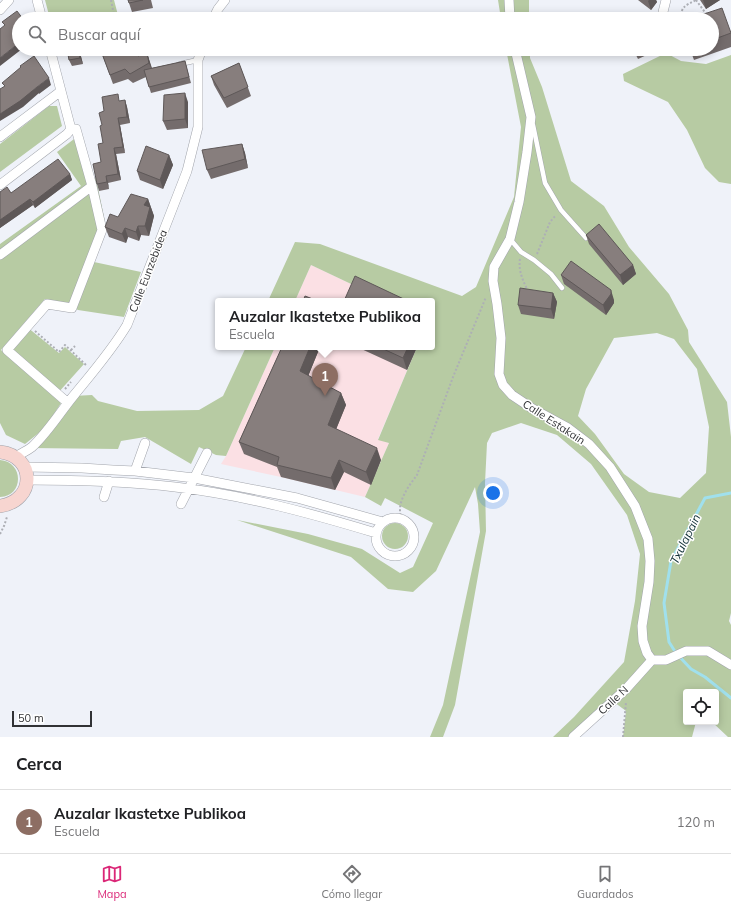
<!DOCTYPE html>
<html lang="es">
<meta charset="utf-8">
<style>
body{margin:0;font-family:Mulish,sans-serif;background:#f6f6f6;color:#202124}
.controls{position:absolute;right:12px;bottom:12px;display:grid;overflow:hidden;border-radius:4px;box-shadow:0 2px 10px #0003}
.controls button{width:36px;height:36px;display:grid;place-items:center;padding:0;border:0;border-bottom:1px solid #e0e0e0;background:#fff;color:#202124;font:20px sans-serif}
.scale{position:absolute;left:12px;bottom:10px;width:80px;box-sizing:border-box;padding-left:4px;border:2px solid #313235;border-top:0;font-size:11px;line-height:14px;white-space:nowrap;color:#313235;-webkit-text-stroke:3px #fff;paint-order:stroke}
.you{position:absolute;left:493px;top:493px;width:14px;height:14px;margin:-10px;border:3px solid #fff;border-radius:50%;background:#1a73e8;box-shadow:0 0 0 6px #1a73e833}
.badge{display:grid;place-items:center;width:26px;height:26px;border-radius:50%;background:#db2777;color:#fff;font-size:13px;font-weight:700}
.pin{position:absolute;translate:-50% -33px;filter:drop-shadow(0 1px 2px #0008)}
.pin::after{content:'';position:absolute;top:21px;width:14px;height:12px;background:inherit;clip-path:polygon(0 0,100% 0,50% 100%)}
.popup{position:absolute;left:215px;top:298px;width:220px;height:52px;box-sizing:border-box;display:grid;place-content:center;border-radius:4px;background:#fff;filter:drop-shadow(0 1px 3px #0005);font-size:13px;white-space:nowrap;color:#757577}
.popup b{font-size:15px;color:#202124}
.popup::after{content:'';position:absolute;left:50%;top:100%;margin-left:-8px;border:8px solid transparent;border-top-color:#fff}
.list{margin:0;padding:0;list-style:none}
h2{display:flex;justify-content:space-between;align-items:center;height:52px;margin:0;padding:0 16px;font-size:17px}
h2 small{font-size:13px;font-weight:400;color:#757577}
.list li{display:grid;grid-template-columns:26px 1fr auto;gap:12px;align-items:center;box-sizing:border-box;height:64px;padding:0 16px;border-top:1px solid #e0e0e0}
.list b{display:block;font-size:15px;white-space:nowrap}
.list p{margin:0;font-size:13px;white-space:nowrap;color:#757577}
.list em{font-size:13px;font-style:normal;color:#757577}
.icon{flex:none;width:22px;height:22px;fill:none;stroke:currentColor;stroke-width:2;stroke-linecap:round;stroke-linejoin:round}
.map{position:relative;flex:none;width:731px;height:737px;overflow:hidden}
.search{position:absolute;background:#fff;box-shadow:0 2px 10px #0003;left:12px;right:12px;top:12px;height:44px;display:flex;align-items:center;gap:10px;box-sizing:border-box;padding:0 14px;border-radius:22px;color:#757577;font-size:15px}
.sheet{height:116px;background:#fff}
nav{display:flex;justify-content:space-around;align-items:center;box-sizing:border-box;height:56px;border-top:1px solid #e0e0e0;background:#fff;font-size:11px;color:#757577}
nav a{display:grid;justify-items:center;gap:2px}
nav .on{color:#db2777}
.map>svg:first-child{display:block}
.commercial{fill:#fbe0e4}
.green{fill:#b7cba3;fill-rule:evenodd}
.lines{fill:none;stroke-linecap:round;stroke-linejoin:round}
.stream{stroke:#a0e0ed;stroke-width:3}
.lane-casing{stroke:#a2a5ac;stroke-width:5.5}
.street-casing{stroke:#a2a5ac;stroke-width:10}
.secondary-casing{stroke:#a2a5ac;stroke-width:14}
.path{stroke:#adafb5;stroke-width:2;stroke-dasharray:2 2;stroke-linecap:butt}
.lane{stroke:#fff;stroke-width:4.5}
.street{stroke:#fff;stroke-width:9}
.secondary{stroke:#f7d5d0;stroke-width:13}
.wall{fill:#746c6c}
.shaded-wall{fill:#5e5858}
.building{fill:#877e7d;stroke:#5e5858}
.labels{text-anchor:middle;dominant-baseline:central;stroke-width:3;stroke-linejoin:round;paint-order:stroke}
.street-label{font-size:11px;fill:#313235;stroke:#fff}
.water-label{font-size:12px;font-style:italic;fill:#113137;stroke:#fff}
</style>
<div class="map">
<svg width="731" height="737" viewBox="0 0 731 737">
<rect width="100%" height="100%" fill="#eff2f9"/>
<path class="commercial" d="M311,265L387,301H295Z
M275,347H417L378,439L389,443L365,497L281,477L221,464L226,456Z"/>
<path class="green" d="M45,0H114L119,19H50Z
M498,0H529V19H501Z
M506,49H530V58L542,87L571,181L604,206L629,247L669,294L688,330L689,342L727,402L731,437V613L729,621L731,625V737H728L712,722H716V692H686V722H696L692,737H623L626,711L614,702L577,737H553L574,717L624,662L635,601L640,554L627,515L591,464L557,435L521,423L492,433L487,443L485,483L486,531L455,705L443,737H430L443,705L480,532L478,504L475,487L436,571L413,592L388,589L351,557L237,520L308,534L362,549L400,573L413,567L433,523L385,498L381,506L365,497L389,443L378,440L417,347H432V301H387L311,265L295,301H268L295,242L320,244L462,296L476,287L514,197L521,127ZM657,333L674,339L697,369L709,427L706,473L680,498L649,492L624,474L595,434L578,416L586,389L614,338Z
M666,53L681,61L706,64L731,55V184L719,182L705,168L687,130L668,102L624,81L623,74Z
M49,106H57L62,126L0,172V144Z
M78,136L89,182L96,178L106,227L94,262L141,272L124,317L78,310L67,303L45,299L1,350L61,403L45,428L25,444L6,435L0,423V244L81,186L57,152Z
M27,327L59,353L65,347L84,364L57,394L7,350Z
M246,347H275L226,456L216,455L199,447L191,464L145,437L121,441L118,449L30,448L73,396L92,395L98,401L137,411L199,410L223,396Z
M0,460C24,462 24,496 0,497Z
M382 536a13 13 0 1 1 26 0a13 13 0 1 1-26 0Z"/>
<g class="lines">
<path class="stream" d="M731,493L705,498L671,561L664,603L669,642L676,653L691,669L705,677L731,698"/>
<defs>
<path id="lane" d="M180,64L198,60
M533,125L545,183L561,210L586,238
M510,239L521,252L534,260L551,274L562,288"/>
<path id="street" d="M37,0L42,19
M509,0L510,19
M0,10L9,0
M213,19L218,9L225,0
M663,19V12L666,0
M515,49L531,117L527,152L519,202L510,239L494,267L493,281L497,304L501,338L499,374L503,385L512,395L533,409L568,428L589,444L610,467L635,506L648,539L650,561L649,582L642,626L643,641L647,653L652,660H666L686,651H708L731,665
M0,137L61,91
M0,185L67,134L71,129L50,49
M0,255L92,186
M68,403L7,350L47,304L72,308L102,230L92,186L76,129H71
M16,457C21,453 27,451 32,447C49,431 60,412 75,394C93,372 112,350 127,325L187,171L198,127V60L202,49
M25,467L82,468L113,470L135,471L194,478L297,498L383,522
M135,471L145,443
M27,480C77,480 126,481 175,487C244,495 310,513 376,533
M104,497L109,481
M181,504L207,453
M376 537a19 19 0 1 1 38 0a19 19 0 1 1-38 0Z
M573,737L626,689L652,660"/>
<path id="secondary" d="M0,452C36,456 36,501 0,506"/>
</defs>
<use href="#lane" class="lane-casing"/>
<use href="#street" class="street-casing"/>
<use href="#secondary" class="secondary-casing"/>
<path class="path" d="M111,0L114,15V19
M696,0L707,15
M681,19C681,6 685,6 696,0
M537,254L550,222L556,215
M520,259C518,270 523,281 528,291
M35,331L59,352L65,345L86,365
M71,350L75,346
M65,389L71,382
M402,519C395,504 408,487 417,475L453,377L486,297
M0,534L4,526L7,517
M623,737L626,702"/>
<use href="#lane" class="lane"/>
<use href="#street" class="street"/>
<use href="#secondary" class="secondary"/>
</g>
<path class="wall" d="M128,0H151L153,8L132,12Z
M638,0H656L657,2L651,10Z
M700,0H720L706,9Z
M712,19L731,33V47L694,60L690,49H712Z
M67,49H79L83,64L72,66L69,60Z
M633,49H660L638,59Z
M101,51L124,54L138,56L147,53L152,68L185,61L191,83L151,93L146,77L133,83L128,79L113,84Z
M239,63L251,96L227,108L214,85L211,76Z
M125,100L127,107L130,123L120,125L125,153L116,154L121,180L108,183L109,189L99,191L97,184L101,162L103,143L102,125L104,111Z
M188,102V128L167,130L163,121Z
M242,144L245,153L248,168L211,179L207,170Z
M169,155L173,165L163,189L140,180L137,171Z
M70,174L72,180L35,208L33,205L0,228V192L11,193Z
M148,199L154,216L149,236L141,235L139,241L128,237L126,243L109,237L105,227L118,217Z
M586,235L633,265L636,274L623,285L589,244Z
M561,275L614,300V303L606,315L564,284Z
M553,293L557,302L554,319L521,314L518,305Z
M282,347H320L308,376L341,393L346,405L336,429L381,460L371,485L344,472L335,490L281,477L277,467L244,454L239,442Z
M357,347H417L407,370Z"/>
<path class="shaded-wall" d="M649,0H656L657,2L651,10L648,1Z
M703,0H720L706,9Z
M19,43V49H22L0,66V58Z
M78,49H79L83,64L80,58Z
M147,53L153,73L149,63Z
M49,78L51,85L39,94L37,87Z
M37,87L39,93L23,107L0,121V114Z
M185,93L188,102V128L185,119Z
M125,100L127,107L130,123L127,117Z
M118,118L120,125L125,153L123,147Z
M242,144L245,153L248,168L245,159Z
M114,148L116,154L121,180L118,174Z
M169,155L173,165L163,189L160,180Z
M70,174L72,180L35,208L33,202Z
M106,176L108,183L109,189L107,182Z
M30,199L33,205L0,228V220Z
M148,199L154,216L149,236L145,226L144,205Z
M138,226L141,235L139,241L136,232Z
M125,228L128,237L126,243L122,234Z
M633,265L636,274L623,285L620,275Z
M611,290L614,300V303L606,315L603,305Z
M553,293L557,302L554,319L551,309Z
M310,347H320L305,384L300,371Z
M408,347H417L407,370L403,358Z
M341,393L346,405L333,437L328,425Z
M377,448L381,460L371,485L366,472Z
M339,460L344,472L335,490L331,478Z"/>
<path class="building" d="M128,0H143L129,3Z
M722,8L731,33L712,40V19H689Z
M17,11L23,19H19V43L0,58V29L5,25L2,22Z
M67,49H78L80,58L69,60Z
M108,49H122L123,54L135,51L138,56L147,53L149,63L130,74L125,69L110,75L101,51Z
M34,56L49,78L37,87L20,101L0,114V89L5,86L2,83L21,67L20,66Z
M185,61L189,77L149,87L144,70Z
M239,63L248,87L224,98L211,76Z
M185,93V119L163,121L164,95Z
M118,94L119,101L125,100L127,117L118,118L123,147L114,148L118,174L106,176L107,182L97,184L93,164L101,162L98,144L103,143L100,126L102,125L99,113L104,111L102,97Z
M242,144L245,159L207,170L202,150Z
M146,146L169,155L160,180L137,171Z
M58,159L70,174L33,202L30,199L0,220V192L7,187L11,193Z
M131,194L148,199L144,205L150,207L145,226H138L136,232L125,228L122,234L105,227L110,214L118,217Z
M599,224L633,265L620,275L586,235Z
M571,261L611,290V294L603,305L561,275Z
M355,276L408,301H344Z
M520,288L553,293L551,309L518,305Z
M305,296L318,301H303Z
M282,347H310L300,371L341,393L328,425L377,448L366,472L339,460L331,478L277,465L279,457L239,442Z
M379,347H408L403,358Z"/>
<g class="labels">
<g class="street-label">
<text transform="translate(148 271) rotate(-69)">Calle Eunzebidea</text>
<text transform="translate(554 422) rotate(33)">Calle Estakain</text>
<text transform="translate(613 700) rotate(-43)">Calle N</text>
</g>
<g class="water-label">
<text transform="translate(685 539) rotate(-64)">Txulapain</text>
</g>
</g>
</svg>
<div class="controls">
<button><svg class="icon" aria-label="locate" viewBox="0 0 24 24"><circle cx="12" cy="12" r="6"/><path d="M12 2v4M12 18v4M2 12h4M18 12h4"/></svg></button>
</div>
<div class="scale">50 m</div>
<div class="you"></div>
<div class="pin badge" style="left:325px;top:396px;background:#8d6e63">1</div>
<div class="popup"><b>Auzalar Ikastetxe Publikoa</b>Escuela</div>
<div class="search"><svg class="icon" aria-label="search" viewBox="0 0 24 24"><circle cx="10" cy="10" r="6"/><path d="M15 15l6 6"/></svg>Buscar aquí</div>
</div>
<section class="sheet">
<h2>Cerca<small></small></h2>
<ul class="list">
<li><span class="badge" style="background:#8d6e63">1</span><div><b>Auzalar Ikastetxe Publikoa</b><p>Escuela</p></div><em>120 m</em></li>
</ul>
</section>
<nav>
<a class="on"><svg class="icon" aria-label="map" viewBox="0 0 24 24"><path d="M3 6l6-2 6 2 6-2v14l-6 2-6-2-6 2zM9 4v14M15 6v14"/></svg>Mapa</a>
<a><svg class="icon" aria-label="directions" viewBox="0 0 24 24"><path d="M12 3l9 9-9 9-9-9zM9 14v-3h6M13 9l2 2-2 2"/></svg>Cómo llegar</a>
<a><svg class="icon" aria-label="saved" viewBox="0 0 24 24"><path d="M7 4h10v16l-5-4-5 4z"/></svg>Guardados</a>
</nav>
